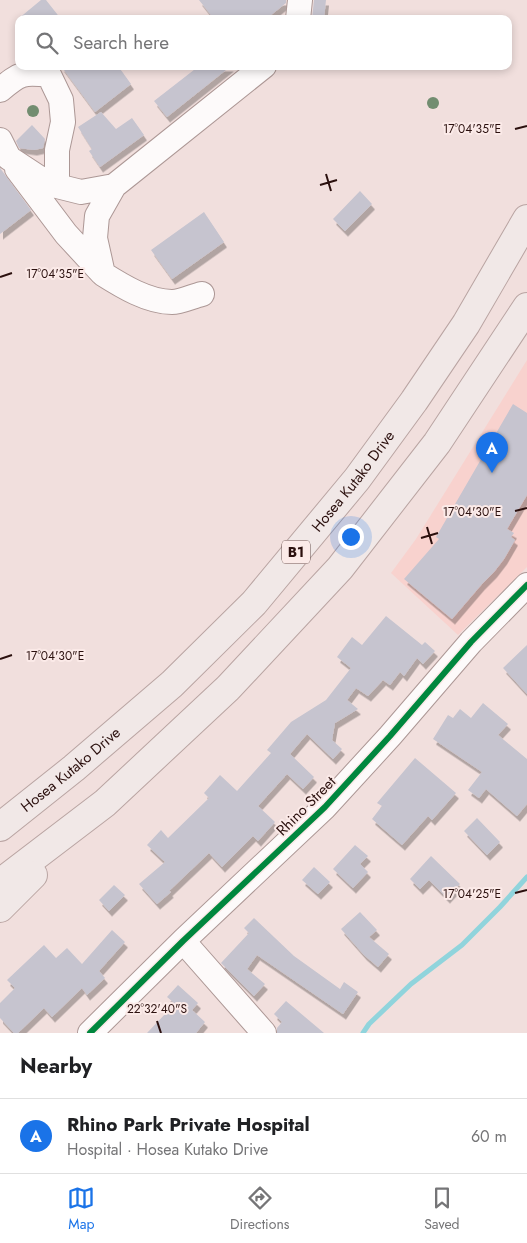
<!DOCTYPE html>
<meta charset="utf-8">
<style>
body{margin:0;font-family:Jost,sans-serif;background:#f2f2f2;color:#202124}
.you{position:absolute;left:350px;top:536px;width:18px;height:18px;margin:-12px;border:4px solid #fff;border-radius:50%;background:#1a73e8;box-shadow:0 0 0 8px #1a73e833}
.badge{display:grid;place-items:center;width:32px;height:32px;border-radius:50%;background:#1a73e8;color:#fff;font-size:16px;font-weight:700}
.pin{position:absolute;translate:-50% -41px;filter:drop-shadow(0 1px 2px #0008)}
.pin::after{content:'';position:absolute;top:26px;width:18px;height:15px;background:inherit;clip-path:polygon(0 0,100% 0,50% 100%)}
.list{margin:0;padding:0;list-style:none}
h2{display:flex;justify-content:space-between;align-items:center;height:65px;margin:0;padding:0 20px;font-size:21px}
h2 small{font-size:16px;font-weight:400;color:#757577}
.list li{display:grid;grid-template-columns:32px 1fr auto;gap:15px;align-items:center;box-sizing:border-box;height:75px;padding:0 20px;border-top:1px solid #e0e0e0}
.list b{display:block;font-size:19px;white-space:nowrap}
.list p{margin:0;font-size:16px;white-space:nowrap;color:#757577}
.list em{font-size:16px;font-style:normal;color:#757577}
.icon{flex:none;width:28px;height:28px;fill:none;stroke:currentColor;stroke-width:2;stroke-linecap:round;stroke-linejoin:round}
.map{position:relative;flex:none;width:527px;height:1033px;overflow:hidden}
.search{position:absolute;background:#fff;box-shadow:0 2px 8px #0003;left:15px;right:15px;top:15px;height:55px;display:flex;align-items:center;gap:12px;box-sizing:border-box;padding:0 18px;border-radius:10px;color:#757577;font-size:19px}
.sheet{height:140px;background:#fff}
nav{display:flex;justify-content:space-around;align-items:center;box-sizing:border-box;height:70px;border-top:1px solid #e0e0e0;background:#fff;font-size:14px;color:#757577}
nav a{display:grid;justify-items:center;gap:2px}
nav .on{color:#1a73e8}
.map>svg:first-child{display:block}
.built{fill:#f8d2ce}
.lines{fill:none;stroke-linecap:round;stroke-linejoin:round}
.stream{stroke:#90d4dc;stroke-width:5}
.building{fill:#c6c4cf;filter:url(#shadow)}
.minor-casing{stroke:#ac9795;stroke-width:26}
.major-casing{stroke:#b9a4a2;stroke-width:30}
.minor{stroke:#fdfafa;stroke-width:24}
.major{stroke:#f1e8e7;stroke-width:28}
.cycleway-casing{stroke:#fbeae8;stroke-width:9}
.cycleway{stroke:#00873e;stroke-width:6}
.tree{fill:#728d70}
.ticks{fill:none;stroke:#2b100e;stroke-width:2}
.labels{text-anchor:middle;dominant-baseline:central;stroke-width:4;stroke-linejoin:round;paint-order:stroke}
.shield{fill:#fbeae8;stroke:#69514f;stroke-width:1}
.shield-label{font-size:14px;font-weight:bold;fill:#2b100e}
.street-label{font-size:15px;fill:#2b100e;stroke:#fbeae8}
.ticks-label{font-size:12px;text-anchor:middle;fill:#2b100e;stroke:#fbeae8;stroke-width:4;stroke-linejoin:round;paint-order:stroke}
</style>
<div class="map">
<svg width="527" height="1033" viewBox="0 0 527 1033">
<defs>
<filter id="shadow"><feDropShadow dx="3" dy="5.5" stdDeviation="0" flood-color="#0004"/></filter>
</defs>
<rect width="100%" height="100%" fill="#f1dfdd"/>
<path class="built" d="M527,360V567L458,635L391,573L416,539Z"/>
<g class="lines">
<path class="stream" d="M363,1033L369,1024L411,984L462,945L500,907L527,877"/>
</g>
<path class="building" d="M41,0H46L61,19H18Z
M199,0H286V3L266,19H214Z
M314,0H326L324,19H312Z
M61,66H118L131,84L95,112Z
M199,66H231L167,117L154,101Z
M101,112L116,129L132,118L144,135L100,167L89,151L92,149L78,127Z
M32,125L45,139L43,148L34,150L19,148L16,141Z
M0,168L31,210L0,234Z
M360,191L372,204L345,231L333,219Z
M204,212L224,242L172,279L151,250Z
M513,404L527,413V495L507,529L514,533L511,537L515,540L504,559L494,572L482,584L452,619L404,579L439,539L436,537Z
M386,616L422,645L425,642L435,651L423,664L417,658L404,676L400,672L390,685L383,680L368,696L356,688L347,700L358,709L335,723L332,740L342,749L333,759L307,734L290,754L314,777L303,789L287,774L258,806L275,822L258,841L253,836L222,867L209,853L169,891L171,892L157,904L139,884L165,862L147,845L161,830L168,838L209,798L204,793L220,775L237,791L271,753L267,750L291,722L326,700L351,668L337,657L352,637L362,645Z
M527,645V694L503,668Z
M483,703L508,724L498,735L527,759V804L517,816L486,789L479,798L468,790L482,772L433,739L448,715L453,718L460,709L471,718Z
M415,758L456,793L432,820L428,816L402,845L372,819L382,806L377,803Z
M477,818L500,842L487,855L464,831Z
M355,845L368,856L360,864L368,872L353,888L333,869Z
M431,856L460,884L447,898L429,880L420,889L410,879Z
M314,867L330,882L318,894L302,880Z
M114,885L125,895L109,911L99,900Z
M360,912L377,930L369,937L389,954L378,967L364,955L341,929Z
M254,918L294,956L340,989L344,982L358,992L343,1014L257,955L247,969L265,984L254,996L221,963L249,933L244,928Z
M112,930L125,942L99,971L105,978L87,995L82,988L52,1017L44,1008L18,1033H14L0,1018V1003L15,988L7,980L44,945L56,958L67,948L82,964Z
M178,985L198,1003L192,1010L205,1022L196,1033H147L167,1012L166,1011L173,1002L167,997Z
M286,1001L324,1033H277V1028L282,1022L274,1014Z"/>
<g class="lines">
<defs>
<path id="minor" d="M298,19L300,0
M0,90C20,73 23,72 49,75L61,100L63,122L57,150V186
M0,140L9,158L38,177L57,186L81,192L114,186L264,66
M17,169L66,234L102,273
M114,186L97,216L95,238L103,274C122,286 148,302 172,302C181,302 193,296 202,294
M183,941L264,1033
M90,1033L183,941L325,807L390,736L471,642L527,585"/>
<g id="major">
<path id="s1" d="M0,827L74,768L172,684L254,603L357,479L414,401L466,324L527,219"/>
<path d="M0,883L105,803L228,688L340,568L437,443L527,307"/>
<path d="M0,908L33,875"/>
</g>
</defs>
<use href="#minor" class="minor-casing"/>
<use href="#major" class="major-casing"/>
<use href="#minor" class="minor"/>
<use href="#major" class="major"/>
<defs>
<path id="cycleway" d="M90,1033L183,941L325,807L390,736L471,642L527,585"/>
</defs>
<use href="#cycleway" class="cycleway-casing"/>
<use href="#cycleway" class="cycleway"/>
</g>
<g class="tree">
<circle cx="433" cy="103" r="6"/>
<circle cx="33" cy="111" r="6"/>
</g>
<path class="ticks" d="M515,129L527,126M326,174L331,191M320,185L337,180M0,277L12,273M515,511L527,508M427,527L432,544M421,538L438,533M0,659L12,655M515,893L527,890M157,1021L161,1033"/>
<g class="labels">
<rect class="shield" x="282" y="540.5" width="28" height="23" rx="4"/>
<g class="shield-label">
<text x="296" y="552">B1</text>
</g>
<g class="street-label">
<text stroke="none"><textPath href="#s1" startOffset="496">Hosea Kutako Drive</textPath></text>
<text stroke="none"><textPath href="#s1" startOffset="91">Hosea Kutako Drive</textPath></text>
<text transform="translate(306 806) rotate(-45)">Rhino Street</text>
</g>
</g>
<g class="ticks-label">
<text x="472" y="133">17°04'35"E</text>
<text x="55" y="278">17°04'35"E</text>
<text x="472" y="516">17°04'30"E</text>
<text x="55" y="660">17°04'30"E</text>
<text x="472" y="898">17°04'25"E</text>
<text x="157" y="1013">22°32'40"S</text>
</g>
</svg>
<div class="you"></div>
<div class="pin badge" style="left:492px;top:473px">A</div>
<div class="search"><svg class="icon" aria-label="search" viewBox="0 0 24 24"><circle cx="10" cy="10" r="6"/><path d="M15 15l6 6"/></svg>Search here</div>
</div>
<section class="sheet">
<h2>Nearby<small></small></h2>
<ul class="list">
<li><span class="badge">A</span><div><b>Rhino Park Private Hospital</b><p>Hospital · Hosea Kutako Drive</p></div><em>60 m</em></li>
</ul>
</section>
<nav>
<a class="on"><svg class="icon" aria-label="map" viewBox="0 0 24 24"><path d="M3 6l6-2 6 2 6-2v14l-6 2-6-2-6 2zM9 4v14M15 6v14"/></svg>Map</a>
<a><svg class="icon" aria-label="directions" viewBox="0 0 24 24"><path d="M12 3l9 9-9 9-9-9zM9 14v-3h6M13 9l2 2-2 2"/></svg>Directions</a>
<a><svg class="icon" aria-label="saved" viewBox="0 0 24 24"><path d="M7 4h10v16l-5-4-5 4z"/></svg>Saved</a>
</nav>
